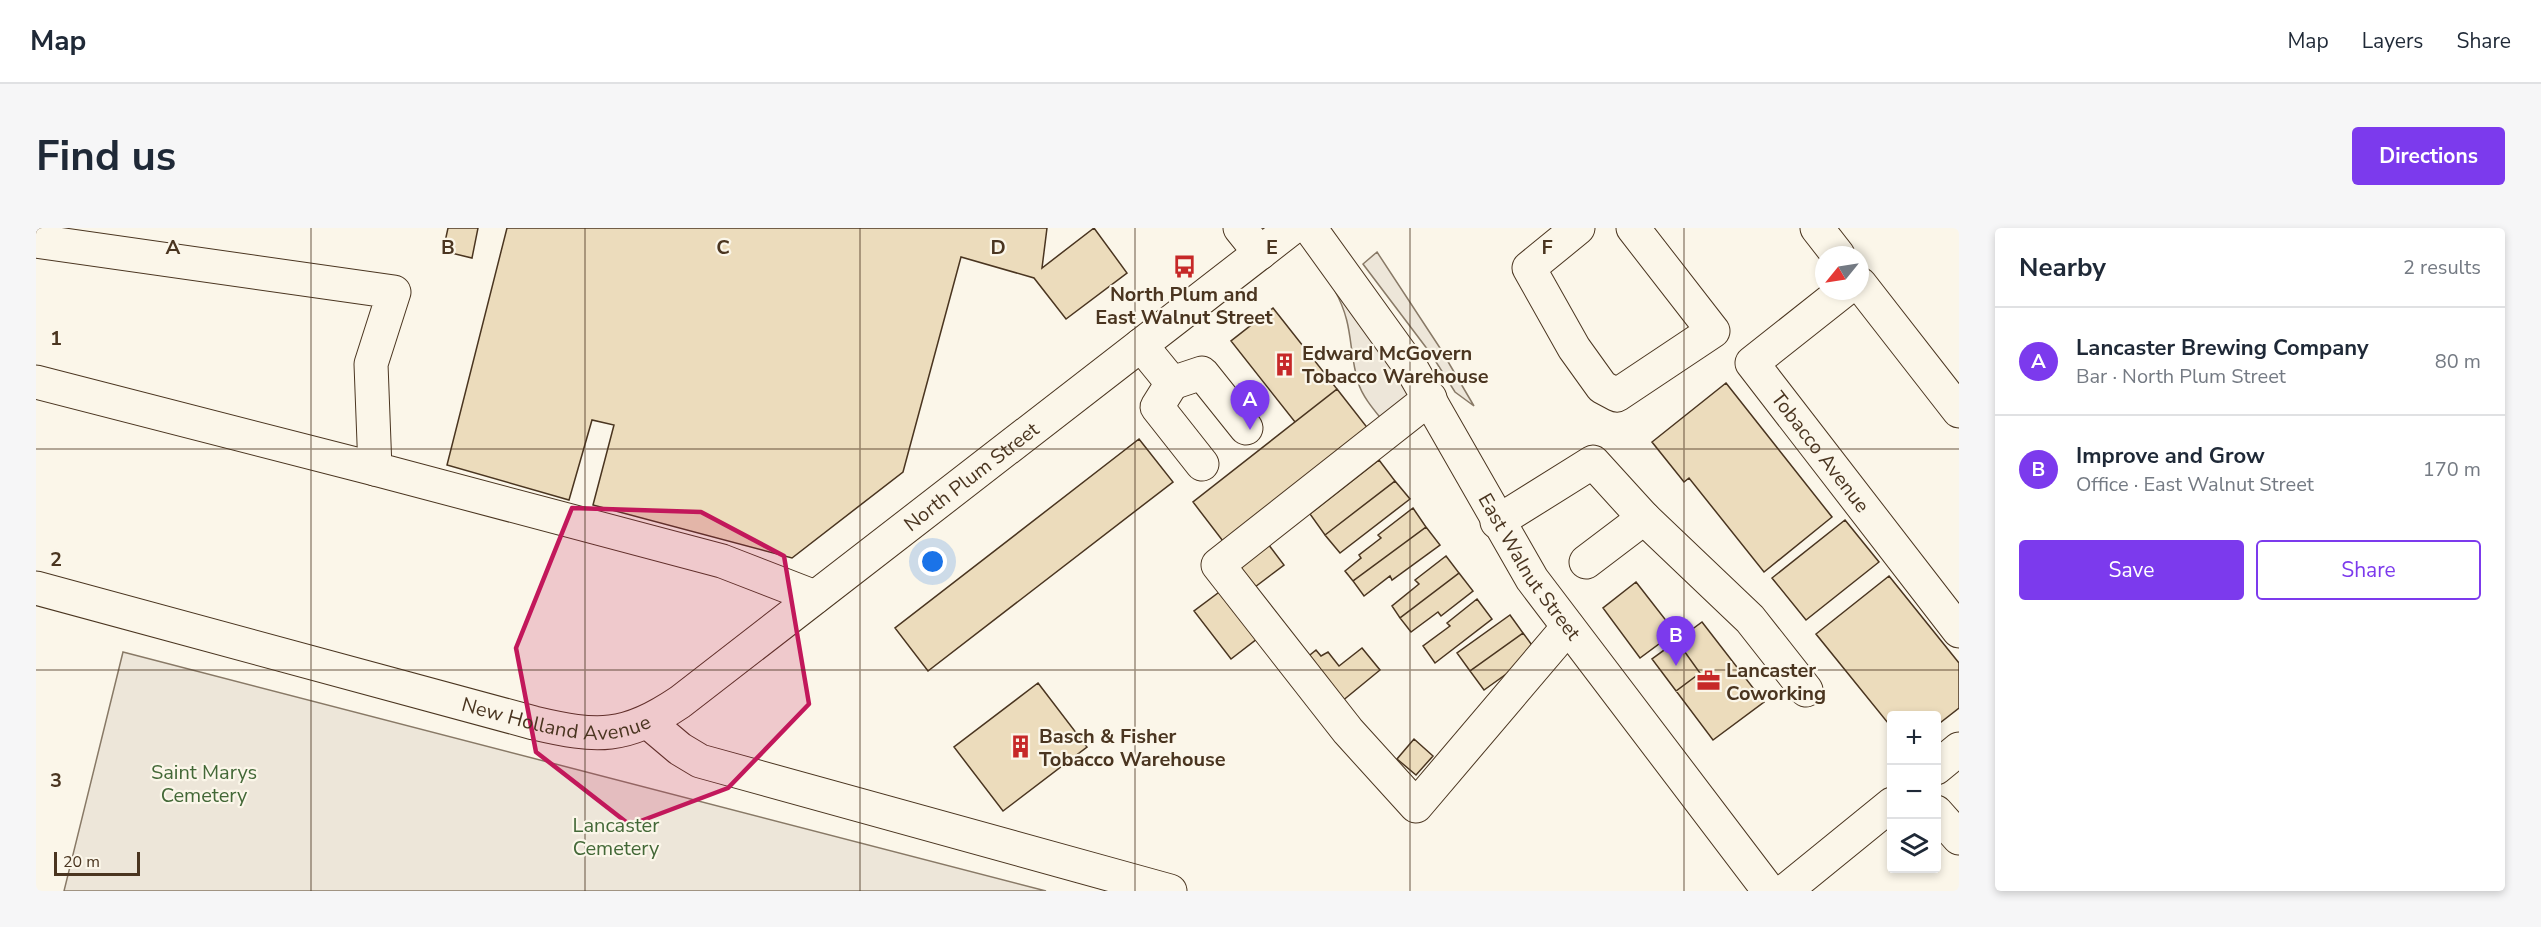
<!DOCTYPE html>
<meta charset="utf-8">
<style>
body{margin:0;font-family:"Nunito Sans",sans-serif;background:#f6f6f7;color:#1f2937}
.controls{position:absolute;right:18px;bottom:18px;display:grid;overflow:hidden;border-radius:6px;box-shadow:0 3px 9px #0003}
.controls button{width:54px;height:54px;display:grid;place-items:center;padding:0;border:0;border-bottom:2px solid #e0e1e3;background:#fff;color:#1f2937;font:30px sans-serif}
.compass{position:absolute;left:1779px;top:18px;width:54px;height:54px;border-radius:50%;background:#fff;box-shadow:0 3px 9px #0003;rotate:240deg}
.scale{position:absolute;left:18px;bottom:15px;width:86px;box-sizing:border-box;padding-left:6px;border:3px solid #4a3520;border-top:0;font-size:16px;line-height:21px;white-space:nowrap;color:#4a3520;-webkit-text-stroke:4px #fbf6e9;paint-order:stroke}
.you{position:absolute;left:897px;top:334px;width:21px;height:21px;margin:-15px;border:4px solid #fff;border-radius:50%;background:#1a73e8;box-shadow:0 0 0 9px #1a73e833}
.badge{display:grid;place-items:center;width:39px;height:39px;border-radius:50%;background:#7c3aed;color:#fff;font-size:20px;font-weight:700}
.pin{position:absolute;translate:-50% -50px;filter:drop-shadow(0 2px 3px #0008)}
.pin::after{content:'';position:absolute;top:32px;width:21px;height:18px;background:inherit;clip-path:polygon(0 0,100% 0,50% 100%)}
.list{margin:0;padding:0;list-style:none}
h2{display:flex;justify-content:space-between;align-items:center;height:78px;margin:0;padding:0 24px;font-size:26px}
h2 small{font-size:20px;font-weight:400;color:#747a83}
.list li{display:grid;grid-template-columns:39px 1fr auto;gap:18px;align-items:center;box-sizing:border-box;height:108px;padding:0 24px;border-top:2px solid #e0e1e3}
.list b{display:block;font-size:22px;white-space:nowrap}
.list p{margin:0;font-size:20px;white-space:nowrap;color:#747a83}
.list em{font-size:20px;font-style:normal;color:#747a83}
.actions{display:flex;gap:12px;padding:18px 24px}
.actions a{flex:1;padding:14px 0;border:2px solid #7c3aed;border-radius:6px;text-align:center;font-size:21px;color:#7c3aed}
.actions .main{background:#7c3aed;color:#fff}
.icon{flex:none;width:33px;height:33px;fill:none;stroke:currentColor;stroke-width:2;stroke-linecap:round;stroke-linejoin:round}
.map{position:relative;flex:none;width:1923px;height:663px;overflow:hidden;border-radius:6px}
header{display:flex;align-items:center;gap:36px;box-sizing:border-box;height:84px;padding:0 30px;background:#fff;border-bottom:2px solid #e0e1e3}
header strong{font-size:28px}
nav{display:flex;gap:33px;margin-inline-start:auto;font-size:21px}
.intro{display:flex;align-items:center;justify-content:space-between;box-sizing:border-box;height:144px;padding:0 36px}
h1{margin:0;font-size:42px}
.button{padding:15px 27px;border-radius:6px;background:#7c3aed;color:#fff;font-size:21px;font-weight:700}
main{display:flex;gap:36px;padding:0 36px}
aside{flex:1;background:#fff;border-radius:6px;box-shadow:0 3px 9px #0003}
.map>svg:first-child{display:block}
.green{fill:#ede6d9;stroke:#887966;stroke-width:1.5}
.building{fill:#ecdcbc;stroke:#4a3520;stroke-width:1.5}
.lines{fill:none;stroke-linecap:round;stroke-linejoin:round}
.minor-casing{stroke:#4a3520;stroke-width:35}
.major-casing{stroke:#4a3520;stroke-width:35}
.minor{stroke:#fbf6e9;stroke-width:33}
.major{stroke:#fbf6e9;stroke-width:33}
.marked{fill:#c2185b;fill-opacity:0.2;stroke:#c2185b;stroke-width:4.5;stroke-linejoin:round}
.grid{fill:none;stroke:#4a3520;stroke-width:1.5;stroke-opacity:0.55}
.labels{text-anchor:middle;dominant-baseline:central;stroke-width:4.5;stroke-linejoin:round;paint-order:stroke}
.poi-label{font-size:20px;font-weight:bold;fill:#4a3520;stroke:#fbf6e9;text-anchor:start}
.street-label{font-size:20px;fill:#4a3520;stroke:#fbf6e9}
.park-label{font-size:20px;fill:#436837;stroke:#fbf6e9}
.grid-label{font-size:20px;text-anchor:middle;font-weight:bold;fill:#4a3520;stroke:#fbf6e9;stroke-width:4.5;stroke-linejoin:round;paint-order:stroke}
</style>
<header>
<strong>Map</strong>
<nav><a>Map</a><a>Layers</a><a>Share</a></nav>
</header>
<div class="intro"><h1>Find us</h1><a class="button">Directions</a></div>
<main>
<div class="map">
<svg width="1923" height="663" viewBox="0 0 1923 663">
<rect width="100%" height="100%" fill="#fbf6e9"/>
<path class="green" d="M1341,24L1404,120L1438,178L1419,164L1395,126L1327,36Z
M1299,63L1375,164L1347,193C1338,182 1326,168 1322,154C1312,120 1318,97 1299,63Z
M87,424L1010,663H28Z"/>
<path class="building" d="M412,0H442L436,30L407,23Z
M471,0H1011L1006,40L1058,0L1091,45L1030,91L998,50L925,29L867,244L756,330L557,277L578,197L556,192L533,272L411,237Z
M1237,80L1301,161L1259,194L1195,113Z
M1690,155L1796,289L1728,344L1653,250L1648,254L1616,214Z
M1301,161L1337,207L1193,321L1157,274Z
M1103,211L1137,254L892,443L859,400Z
M1343,232L1359,253L1289,307L1274,286Z
M1359,253L1374,271L1304,325L1289,307Z
M1377,280L1390,299L1317,353L1309,343L1325,330L1323,327L1345,310L1342,307Z
M1809,292L1843,334L1770,392L1736,350Z
M1390,299L1404,317L1356,352L1354,348L1328,368L1317,353Z
M1229,312L1248,337L1219,359L1200,334Z
M1410,328L1423,345L1364,390L1356,378L1383,356L1379,352Z
M1423,345L1437,363L1405,388L1402,384L1375,404L1364,390Z
M1853,348L1923,435V480L1900,498V488H1856V500L1780,406Z
M1600,354L1639,404L1604,430L1567,380Z
M1190,359L1226,407L1195,431L1158,383Z
M1441,371L1456,391L1399,435L1387,418L1414,398L1411,395Z
M1474,387L1487,405L1434,443L1421,425Z
M1666,394L1728,474L1677,512L1616,431Z
M1666,394L1728,474L1677,512L1616,431Z
M1487,405L1501,424L1448,462L1434,443Z
M1641,413L1664,445L1640,463L1616,431Z
M1326,420L1344,442L1305,474L1269,431L1280,422L1285,428L1292,424L1303,438Z
M1002,455L1051,519L967,583L918,519Z
M1378,511L1397,528L1380,547L1361,531Z"/>
<g class="lines">
<defs>
<g id="minor">
<path d="M1204,0L1224,25"/>
<path d="M1542,0L1493,40L1538,120L1566,159L1581,167L1677,103L1597,0"/>
<path d="M1781,0L1802,27"/>
<path d="M0,13L358,64L335,136L339,241L686,333L779,369"/>
<path d="M1824,56L1923,183"/>
<path id="s1" d="M1807,63L1716,135L1923,403"/>
<path d="M1105,117L1136,155L1121,179L1166,236"/>
<path d="M0,154L339,241"/>
<path d="M1136,155L1166,145L1210,200"/>
<path d="M1394,170L1182,337L1312,503L1380,578L1532,399"/>
<path d="M1461,294L1557,234L1608,290"/>
<path d="M1550,334L1608,290L1714,391L1770,462"/>
<path d="M612,494L644,521L664,533L1134,663"/>
<path d="M1900,540L1923,521"/>
<path d="M1900,584L1923,610"/>
<path d="M1749,663L1856,576"/>
</g>
<g id="major">
<path id="s2" d="M1274,0L1377,143L1496,351L1733,663"/>
<path id="s3" d="M0,360L498,495C562,510 589,511 644,474L1256,0"/>
</g>
</defs>
<use href="#minor" class="minor-casing"/>
<use href="#major" class="major-casing"/>
<use href="#minor" class="minor"/>
<use href="#major" class="major"/>
</g>
<path class="marked" d="M536,280L665,284L748,328L773,476L692,560L594,597L500,524L480,420Z"/>
<path class="grid" d="M275,0V663M549,0V663M824,0V663M1099,0V663M1374,0V663M1648,0V663M0,221H1923M0,442H1923"/>
<defs>
<symbol id="bus-bare" viewBox="-9 -9 18 18"><path d="M-5-6H5V4H4V6H2V4H-2V6H-4V4H-5ZM-3.5-4V0h7V-4ZM-3.5 1.2v1.5H-2V1.2ZM2 1.2v1.5H3.5V1.2Z" fill="#c62828" stroke="#fbf6e9" stroke-width="2.5" paint-order="stroke"/></symbol>
<symbol id="building-bare" viewBox="-9 -9 18 18"><path d="M-4-6H4V6H1V3H-1V6H-4ZM-2.5-4.3h1.7v1.8h-1.7ZM.8-4.3h1.7v1.8H.8ZM-2.5-1h1.7V.8h-1.7ZM.8-1h1.7V.8H.8Z" fill="#c62828" stroke="#fbf6e9" stroke-width="2.5" paint-order="stroke"/></symbol>
<symbol id="office-bare" viewBox="-9 -9 18 18"><path d="M-6-3h4V-5.5h4V-3h4V5H-6ZM-1-4.5V-3h2v-1.5ZM-6 0V1H6V0Z" fill="#c62828" stroke="#fbf6e9" stroke-width="2.5" paint-order="stroke"/></symbol>
</defs>
<g fill-rule="evenodd">
<use href="#bus-bare" x="1132" y="22" width="33" height="33"/>
<use href="#building-bare" x="1232" y="120" width="33" height="33"/>
<use href="#office-bare" x="1656" y="436" width="33" height="33"/>
<use href="#building-bare" x="968" y="502" width="33" height="33"/>
</g>
<g class="labels">
<g class="poi-label">
<text x="1148" y="66" text-anchor="middle">North Plum and<tspan x="1148" dy="23">East Walnut Street</tspan></text>
<text x="1266" y="125">Edward McGovern<tspan x="1266" dy="23">Tobacco Warehouse</tspan></text>
<text x="1690" y="442">Lancaster<tspan x="1690" dy="23">Coworking</tspan></text>
<text x="1003" y="508">Basch &amp; Fisher<tspan x="1003" dy="23">Tobacco Warehouse</tspan></text>
</g>
<g class="street-label">
<text stroke="none"><textPath href="#s1" startOffset="228">Tobacco Avenue</textPath></text>
<text stroke="none"><textPath href="#s3" startOffset="1038">North Plum Street</textPath></text>
<text stroke="none"><textPath href="#s2" startOffset="404">East Walnut Street</textPath></text>
<text stroke="none"><textPath href="#s3" startOffset="538">New Holland Avenue</textPath></text>
</g>
<g class="park-label">
<text x="168" y="544">Saint Marys<tspan x="168" dy="23">Cemetery</tspan></text>
<text x="580" y="597">Lancaster<tspan x="580" dy="23">Cemetery</tspan></text>
</g>
</g>
<g class="grid-label">
<text x="137" y="26">A</text>
<text x="412" y="26">B</text>
<text x="687" y="26">C</text>
<text x="962" y="26">D</text>
<text x="1236" y="26">E</text>
<text x="1511" y="26">F</text>
<text x="20" y="117">1</text>
<text x="20" y="338">2</text>
<text x="20" y="559">3</text>
</g>
</svg>
<div class="controls">
<button>+</button>
<button>−</button>
<button><svg class="icon" aria-label="layers" viewBox="0 0 24 24"><path d="M12 4l9 5-9 5-9-5zM3 14l9 5 9-5"/></svg></button>
</div>
<svg class="compass" viewBox="-18 -18 36 36"><path d="M0-13l5 13h-10z" fill="#e53935"/><path d="M0 13l5-13h-10z" fill="#747a83"/></svg>
<div class="scale">20 m</div>
<div class="you"></div>
<div class="pin badge" style="left:1214px;top:202px">A</div>
<div class="pin badge" style="left:1640px;top:438px">B</div>
</div>
<aside>
<h2>Nearby<small>2 results</small></h2>
<ul class="list">
<li><span class="badge">A</span><div><b>Lancaster Brewing Company</b><p>Bar · North Plum Street</p></div><em>80 m</em></li>
<li><span class="badge">B</span><div><b>Improve and Grow</b><p>Office · East Walnut Street</p></div><em>170 m</em></li>
</ul>
<div class="actions"><a class="main">Save</a><a>Share</a></div>
</aside>
</main>
